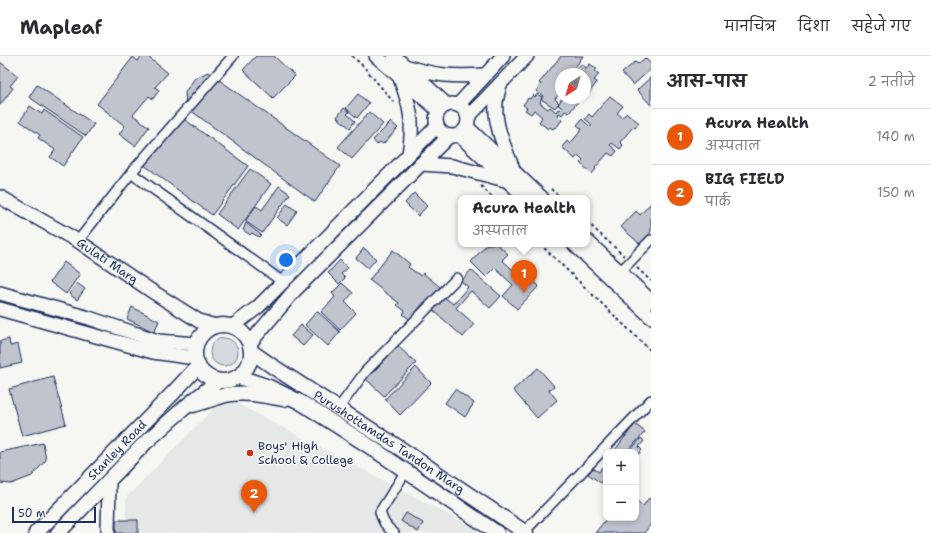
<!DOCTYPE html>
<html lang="hi">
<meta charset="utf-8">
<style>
body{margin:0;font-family:"Shantell Sans","Playpen Sans Deva",sans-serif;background:#f7f7f7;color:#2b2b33}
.controls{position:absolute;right:12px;bottom:12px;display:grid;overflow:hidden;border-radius:8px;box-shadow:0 2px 6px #0003}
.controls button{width:36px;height:36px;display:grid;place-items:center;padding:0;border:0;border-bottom:1px solid #e1e1e2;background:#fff;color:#2b2b33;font:20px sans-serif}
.compass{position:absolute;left:555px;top:12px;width:36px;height:36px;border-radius:50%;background:#fff;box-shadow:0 2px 6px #0003;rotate:217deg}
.scale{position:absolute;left:12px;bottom:10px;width:84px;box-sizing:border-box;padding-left:4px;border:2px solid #1b2f5e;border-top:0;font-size:11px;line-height:14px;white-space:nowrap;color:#1b2f5e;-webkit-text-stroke:3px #f6f6f2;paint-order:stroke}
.you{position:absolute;left:286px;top:204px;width:14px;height:14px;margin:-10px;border:3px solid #fff;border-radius:50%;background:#1a73e8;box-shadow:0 0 0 6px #1a73e833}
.badge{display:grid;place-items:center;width:26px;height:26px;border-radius:50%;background:#ea580c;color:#fff;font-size:13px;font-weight:700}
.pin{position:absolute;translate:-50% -33px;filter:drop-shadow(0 1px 2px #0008)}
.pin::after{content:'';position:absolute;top:21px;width:14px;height:12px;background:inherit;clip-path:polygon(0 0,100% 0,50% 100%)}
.popup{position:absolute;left:458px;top:139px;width:132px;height:52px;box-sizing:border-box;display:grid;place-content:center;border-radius:8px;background:#fff;filter:drop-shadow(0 1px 3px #0005);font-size:13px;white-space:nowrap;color:#7c7c81}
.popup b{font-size:15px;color:#2b2b33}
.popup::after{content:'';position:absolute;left:50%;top:100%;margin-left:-8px;border:8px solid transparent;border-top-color:#fff}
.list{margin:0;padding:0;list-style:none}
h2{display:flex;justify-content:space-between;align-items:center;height:52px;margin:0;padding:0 16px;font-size:17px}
h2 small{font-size:13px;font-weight:400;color:#7c7c81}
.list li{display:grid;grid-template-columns:26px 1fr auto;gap:12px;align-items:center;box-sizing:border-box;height:56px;padding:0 16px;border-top:1px solid #e1e1e2}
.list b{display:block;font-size:15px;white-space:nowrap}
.list p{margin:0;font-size:13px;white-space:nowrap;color:#7c7c81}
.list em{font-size:13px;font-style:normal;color:#7c7c81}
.map{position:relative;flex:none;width:651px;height:477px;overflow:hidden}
header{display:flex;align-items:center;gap:24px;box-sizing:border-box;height:56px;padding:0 20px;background:#fff;border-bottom:1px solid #e1e1e2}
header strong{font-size:19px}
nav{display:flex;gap:22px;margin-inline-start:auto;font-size:14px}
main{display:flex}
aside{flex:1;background:#fff}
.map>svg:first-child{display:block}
.built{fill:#e6e7e7}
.green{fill:#d6d9dd;stroke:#78849e}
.building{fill:#c0c4cd;stroke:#1b2f5e}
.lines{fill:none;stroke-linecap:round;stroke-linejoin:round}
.street-casing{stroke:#1b2f5e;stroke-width:12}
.secondary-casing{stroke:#1b2f5e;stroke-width:16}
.primary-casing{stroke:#1b2f5e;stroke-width:17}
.path{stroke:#1b2f5e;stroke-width:2;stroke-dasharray:3 3;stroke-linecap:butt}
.street{stroke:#f6f6f2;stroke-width:9}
.secondary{stroke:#f6f6f2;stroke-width:13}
.primary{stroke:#f6f6f2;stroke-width:14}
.poi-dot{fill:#c8321e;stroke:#f6f6f2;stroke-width:1.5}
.labels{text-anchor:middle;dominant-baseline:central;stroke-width:3.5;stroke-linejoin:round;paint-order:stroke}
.street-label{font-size:12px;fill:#1b2f5e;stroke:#f6f6f2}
.poi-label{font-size:12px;fill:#1b2f5e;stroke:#f6f6f2;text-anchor:start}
</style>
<header>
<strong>Mapleaf</strong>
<nav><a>मानचित्र</a><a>दिशा</a><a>सहेजे गए</a></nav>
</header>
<main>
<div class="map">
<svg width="651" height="477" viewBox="0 0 651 477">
<rect width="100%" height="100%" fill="#f6f6f2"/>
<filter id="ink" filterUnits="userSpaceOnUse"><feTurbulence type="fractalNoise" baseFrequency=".025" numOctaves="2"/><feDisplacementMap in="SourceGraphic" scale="8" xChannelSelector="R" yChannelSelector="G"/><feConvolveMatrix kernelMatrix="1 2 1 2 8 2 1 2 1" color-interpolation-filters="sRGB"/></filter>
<g filter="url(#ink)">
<path class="built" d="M236,347L474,472L480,477H126V442L214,352Z"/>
<path class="green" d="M210 296a14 14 0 1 1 28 0a14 14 0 1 1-28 0Z"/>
<path class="building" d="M142,0H147L168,17L155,31L159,34L153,43L149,40L133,59L149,71L135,90L119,78L125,70L97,48L133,1L138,5Z
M256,0H274L295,20L273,42L243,14Z
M561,0H583L576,10L578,12L581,8L586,12L590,8L597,13L595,15L599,18L594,24L597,26L589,37L585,34V18H561V38L559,40L558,39L555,43L559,47L555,52L541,43L543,40L536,35L541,28L539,27Z
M645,2L651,8V13L633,29L622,17L635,6L638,8Z
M0,6L18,20L10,30L13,32L0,49Z
M208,16L340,110L315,146L186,51L185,36L195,22Z
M651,21V49L637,34Z
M37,29L94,68L86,80L29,41Z
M358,38L369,47L357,62L346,52Z
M537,38L542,41L540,47L548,53L550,51L556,56L558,53L560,54L562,52L558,49L562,42H577L579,44L569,57L565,55L562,59L559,57L558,60L562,64L556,72L555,71L553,73L550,71L548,73L539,66L542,61L534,54L531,58L525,54L527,52L523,49L528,42L530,43L533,39L535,41Z
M610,40L623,50L617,57L622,61L627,57L639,67L635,72L633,71L620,86L623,89L620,93L612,87L610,89L617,95L613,100L608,97L595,112L596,113L592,118L580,107L583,104L578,99L575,103L562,91L567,85L570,88L582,73L577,69L582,63L590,71L592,69L585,63L589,58L592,61Z
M30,50L42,58L44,54L83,81L63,110L50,101L55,94L38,82L40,79L20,65Z
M344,52L349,56L347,58L355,65L350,72L337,61Z
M369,56L383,68L352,103L338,91Z
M180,60L248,110L212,159L144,109Z
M391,66L398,72L383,88L380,86L377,89L373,84Z
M250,113L271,128L238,174L217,158Z
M279,130L290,138L262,177L245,165L256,150L262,154Z
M414,137L427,150L418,160L405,147Z
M651,147V176L640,188L621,171L636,155L640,159Z
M287,148L297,155L287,169L277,162Z
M246,167L261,179L259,181L252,177L250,179L243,174Z
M487,188H497L508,198L502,204L520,220L524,216L539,230L517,253L503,240L513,229L495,212L486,221L471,206Z
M364,192L376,203L368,212L356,202Z
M393,194L410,208L408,211L421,220L423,217L440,231L427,248L424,246L410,264L403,258L405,255L397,249L399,247L369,224Z
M340,204L348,212L341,218L345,222L339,228L328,217Z
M64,206L80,218L66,238L50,226Z
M471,214L501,240L490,252L471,235L456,252L474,268L463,281L432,253L443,240L453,248L468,231L461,225Z
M77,227L85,233L77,244L69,238Z
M342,227L353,237L345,246L356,257L340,274L321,256L335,241L332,237Z
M132,251L159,265L154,276L127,263Z
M317,255L340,276L328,290L305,269Z
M301,269L313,279L303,290L291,280Z
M9,283L10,290L18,288L22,307L0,312V285Z
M398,290L416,307L384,340L366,323Z
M416,311L431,327L400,359L385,343Z
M538,312L554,330L549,334L557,344L537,362L513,334Z
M53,321L66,368L22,380L9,333Z
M455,333L474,347L465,361L445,347Z
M635,368L645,376L627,396H618L615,394Z
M641,382L644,385L639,391L642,394L636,401V396H629Z
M43,387L46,404L32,420L11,428L0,427V396Z
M602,411L606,414V420L601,427L588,418L593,412L599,416Z
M649,442L651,444V468L644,477H595L607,462H636V444L643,450Z
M406,457L423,467L418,476L401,465Z
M116,464H138V477H116Z"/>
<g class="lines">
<defs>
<path id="street" d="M131,117L283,226
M78,185L131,117L233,0
M620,216L651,184
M338,353L365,316L457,222
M524,476L651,344
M394,477C386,471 383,466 380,456L406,415"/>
<g id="secondary">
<path d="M376,0L439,55"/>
<path d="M394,0L447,49"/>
<path d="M405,10C436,20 453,21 485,19"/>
<path d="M400,22C411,52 414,67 409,98"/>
<path d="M500,28C499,34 497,40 496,46C494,69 505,92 513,113"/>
<circle cx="452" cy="64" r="16"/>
<path d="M458,49L503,0"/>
<path d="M468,61L527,0"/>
<path d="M467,71L542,142"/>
<path d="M459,79L526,142"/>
<path d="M421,108L452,110L505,124"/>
<path id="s1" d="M0,141L78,185L150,234L199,265L215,270"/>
<path d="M587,185L651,245"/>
<path d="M574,188L651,261"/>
<path d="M0,237L89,262L158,285L196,288"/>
<path d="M0,253L153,296L195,302"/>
<path d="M233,270L258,251L268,241L437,70"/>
<path d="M250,287L294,235L449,80"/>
<path d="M108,477L109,424"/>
</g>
<g id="primary">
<circle cx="223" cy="297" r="28"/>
<path id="s2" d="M252,296L272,310L401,393L526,477"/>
<path d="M239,321L269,331L300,346L366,388L497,477"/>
<path d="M193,349C204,346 215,342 226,339C245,335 265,340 284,343"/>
<path id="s3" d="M36,477L174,336L198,310"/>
<path d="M58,477L145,387L183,353L218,325"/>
</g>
</defs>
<use href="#street" class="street-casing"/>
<use href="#secondary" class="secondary-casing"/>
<use href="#primary" class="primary-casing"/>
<path class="path" d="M352,0L364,11L396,49
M481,130L493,142
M551,133L561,142
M587,166L624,200
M540,188L651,295
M637,212L651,225"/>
<use href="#street" class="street"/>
<use href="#secondary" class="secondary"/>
<use href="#primary" class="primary"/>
</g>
</g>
<circle class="poi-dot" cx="250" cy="397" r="4"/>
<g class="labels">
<g class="street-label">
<text stroke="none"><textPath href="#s1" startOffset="125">Gulati Marg</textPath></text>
<text stroke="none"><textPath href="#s2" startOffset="164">Purushottamdas Tandon Marg</textPath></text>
<text stroke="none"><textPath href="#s3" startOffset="116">Stanley Road</textPath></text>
</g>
<g class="poi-label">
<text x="258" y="390">Boys' High<tspan x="258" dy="14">School &amp; College</tspan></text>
</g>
</g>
</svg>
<div class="controls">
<button>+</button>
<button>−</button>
</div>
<svg class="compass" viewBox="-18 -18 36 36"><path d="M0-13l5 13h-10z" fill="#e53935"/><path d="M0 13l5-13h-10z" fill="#7c7c81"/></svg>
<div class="scale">50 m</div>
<div class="you"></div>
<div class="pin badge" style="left:524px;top:237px">1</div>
<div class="popup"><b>Acura Health</b>अस्पताल</div>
<div class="pin badge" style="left:254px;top:457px">2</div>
</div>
<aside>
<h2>आस-पास<small>2 नतीजे</small></h2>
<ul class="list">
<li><span class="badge">1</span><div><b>Acura Health</b><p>अस्पताल</p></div><em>140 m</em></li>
<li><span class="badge">2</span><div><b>BIG FIELD</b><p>पार्क</p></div><em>150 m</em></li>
</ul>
</aside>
</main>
